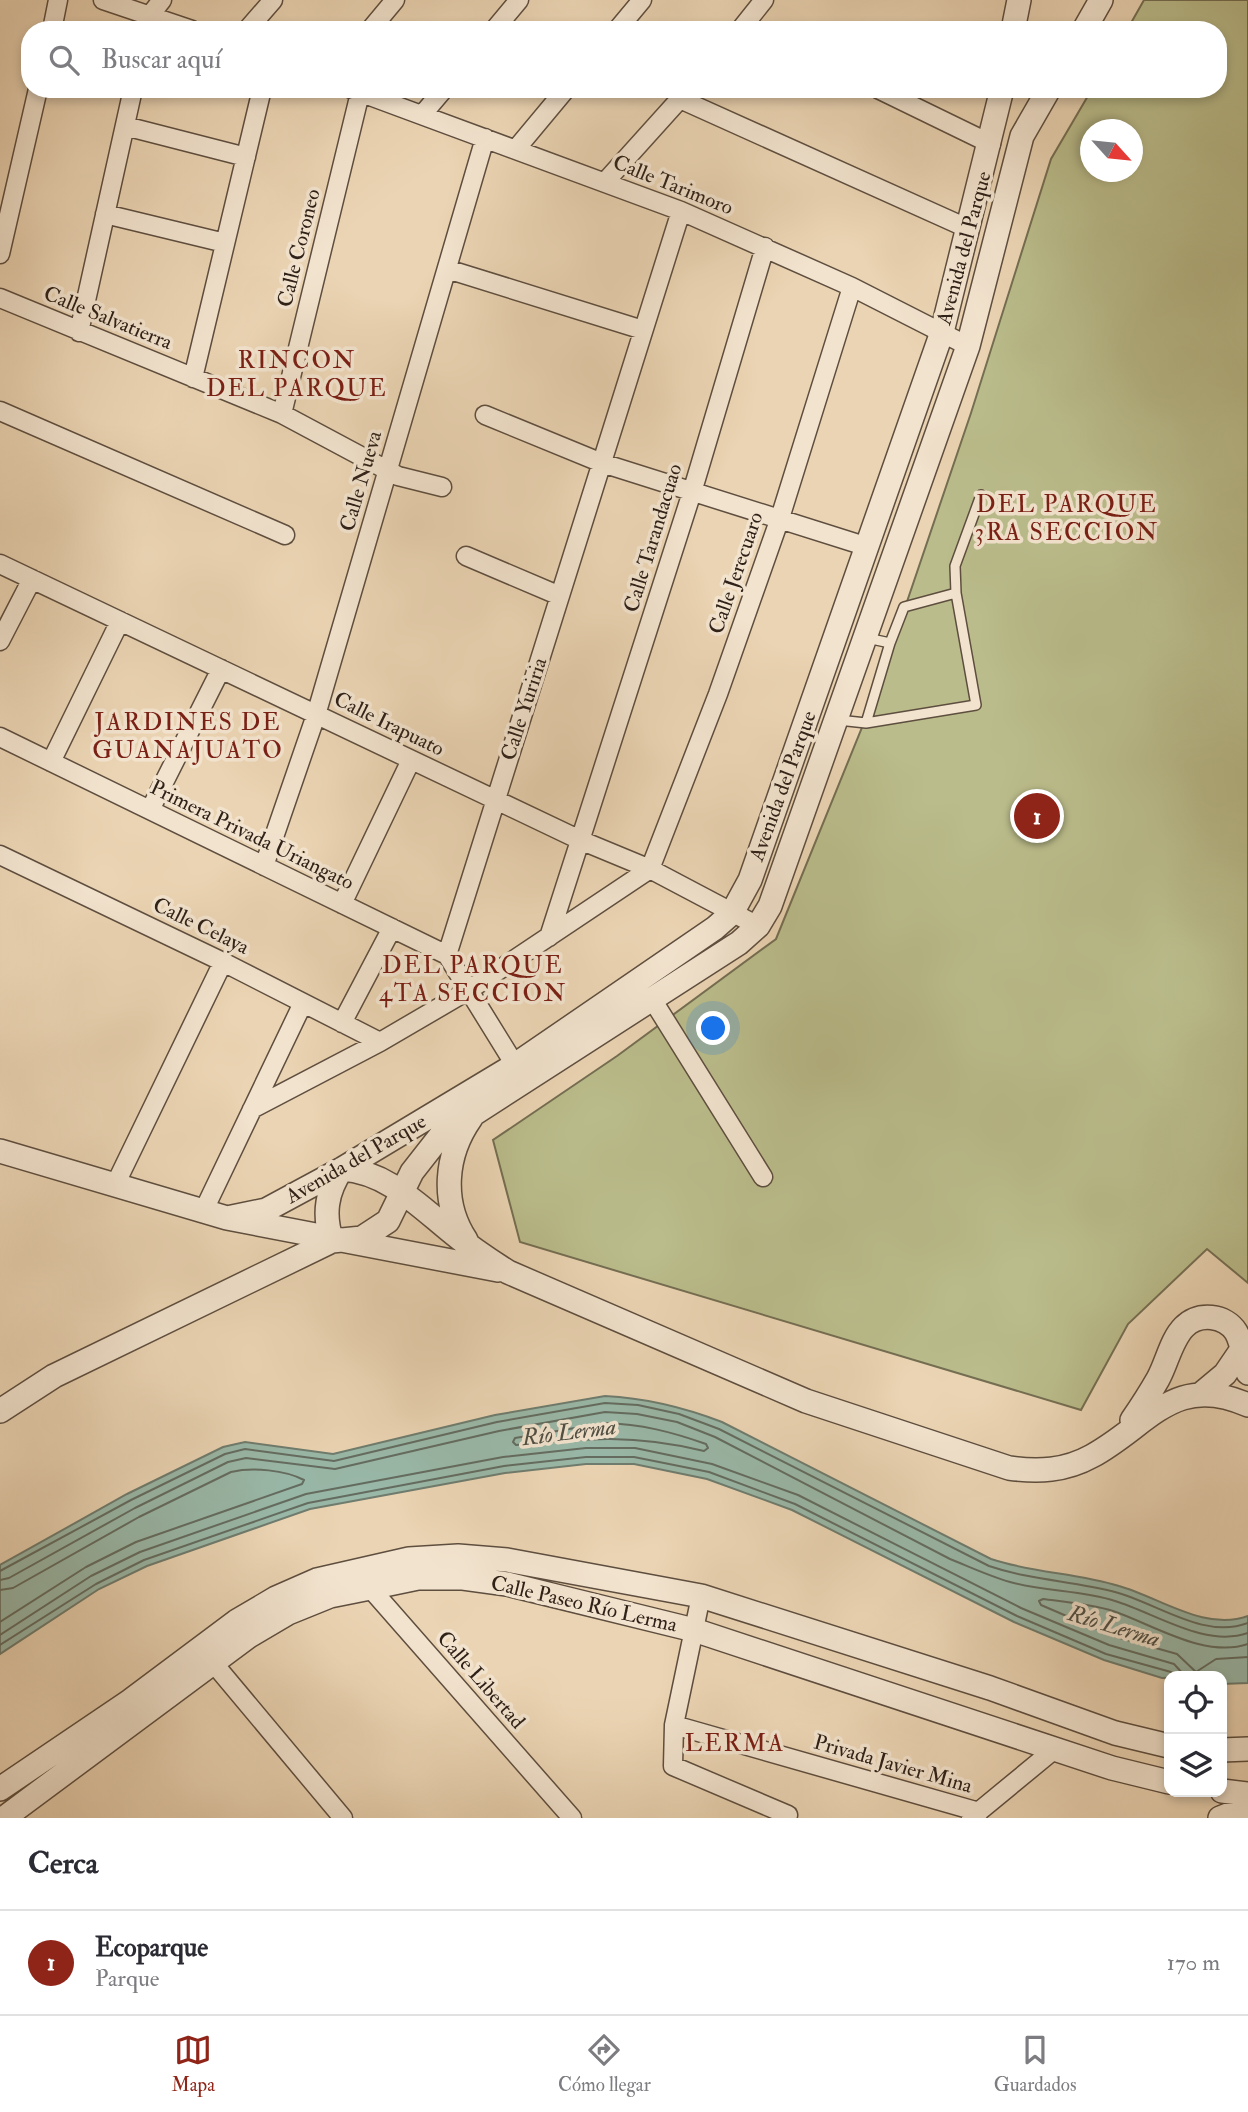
<!DOCTYPE html>
<html lang="es">
<meta charset="utf-8">
<style>
body{margin:0;font-family:"IM FELL Double Pica",serif;background:#f2f2f3;color:#2b2b33}
.controls{position:absolute;right:21px;bottom:21px;display:grid;overflow:hidden;border-radius:14px;box-shadow:0 4px 10px #0003}
.controls button{width:63px;height:63px;display:grid;place-items:center;padding:0;border:0;border-bottom:2px solid #e1e1e2;background:#fff;color:#2b2b33;font:35px sans-serif}
.compass{position:absolute;left:1080px;top:119px;width:63px;height:63px;border-radius:50%;background:#fff;box-shadow:0 4px 10px #0003;rotate:117deg}
.you{position:absolute;left:714px;top:1029px;width:24px;height:24px;margin:-18px;border:5px solid #fff;border-radius:50%;background:#1a73e8;box-shadow:0 0 0 10px #1a73e833}
.badge{display:grid;place-items:center;width:46px;height:46px;border-radius:50%;background:#8f2418;color:#fff;font-size:23px;font-weight:700}
.pin{position:absolute;translate:-50% -50%;border:4px solid #fff;box-shadow:0 2px 7px #0006}
.list{margin:0;padding:0;list-style:none}
h2{display:flex;justify-content:space-between;align-items:center;height:91px;margin:0;padding:0 28px;font-size:30px}
h2 small{font-size:23px;font-weight:400;color:#7c7c81}
.list li{display:grid;grid-template-columns:46px 1fr auto;gap:21px;align-items:center;box-sizing:border-box;height:105px;padding:0 28px;border-top:2px solid #e1e1e2}
.list b{display:block;font-size:26px;white-space:nowrap}
.list p{margin:0;font-size:23px;white-space:nowrap;color:#7c7c81}
.list em{font-size:23px;font-style:normal;color:#7c7c81}
.icon{flex:none;width:38px;height:38px;fill:none;stroke:currentColor;stroke-width:2;stroke-linecap:round;stroke-linejoin:round}
.map{position:relative;flex:none;width:1248px;height:1818px;overflow:hidden}
.search{position:absolute;background:#fff;box-shadow:0 4px 10px #0003;left:21px;right:21px;top:21px;height:77px;display:flex;align-items:center;gap:18px;box-sizing:border-box;padding:0 24px;border-radius:28px;color:#7c7c81;font-size:26px}
.sheet{height:196px;background:#fff}
nav{display:flex;justify-content:space-around;align-items:center;box-sizing:border-box;height:98px;border-top:2px solid #e1e1e2;background:#fff;font-size:19px;color:#7c7c81}
nav a{display:grid;justify-items:center;gap:4px}
nav .on{color:#8f2418}
.map>svg:first-child{display:block}
.green{fill:#babc8b;stroke:#746e52;stroke-width:2;fill-rule:evenodd}
.water{fill:#99b8a8;stroke:#6f7c6e;stroke-width:2}
.lines{fill:none;stroke-linecap:round;stroke-linejoin:round}
.shore{stroke:#646c60;stroke-width:2}
.service-casing{stroke:#5e4e3f;stroke-width:12}
.minor-casing{stroke:#5e4e3f;stroke-width:21}
.tertiary-casing{stroke:#5e4e3f;stroke-width:26}
.service{stroke:#f2e3ce;stroke-width:9}
.minor{stroke:#f2e3ce;stroke-width:18}
.tertiary{stroke:#f2e3ce;stroke-width:23}
.labels{text-anchor:middle;dominant-baseline:central;stroke-width:7;stroke-linejoin:round;paint-order:stroke}
.street-label{font-size:21px;fill:#2f2118;stroke:#f2e3ce}
.water-label{font-size:23px;font-style:italic;fill:#4f4e43;stroke:#f2e3ce}
.quarter-label{font-size:24px;letter-spacing:2px;fill:#7a1f14;stroke:#f2e3ce}
</style>
<div class="map">
<svg width="1248" height="1818" viewBox="0 0 1248 1818">
<rect width="100%" height="100%" fill="#ebd4b3"/>
<filter id="stains"><feTurbulence type="fractalNoise" baseFrequency=".00286" numOctaves="4"/><feColorMatrix values="0 0 0 0 .2 0 0 0 0 .09 0 0 0 0 .02 0 0 0 .5 -.17"/></filter>
<radialGradient id="worn" r=".72"><stop offset=".6" stop-color="#630" stop-opacity="0"/><stop offset="1" stop-color="#630" stop-opacity=".3"/></radialGradient>
<path class="green" d="M1144,0H1248V1283L1207,1249L1128,1324L1081,1410L520,1242L493,1140L617,1056L776,939L876,693L971,413L1051,159L1092,89H1218V30H1127ZM1090,130H1132V172H1090Z"/>
<path class="water" d="M605,1396C647,1398 683,1407 722,1422L991,1559C1033,1573 1077,1573 1119,1586C1159,1597 1205,1632 1248,1616V1683L1222,1684V1676L1162,1678L1104,1660L1014,1622L792,1510L707,1479L634,1464H586L505,1473L310,1509L147,1566L99,1589L0,1654V1565L127,1494L223,1447L245,1442L333,1454L495,1415Z"/>
<g class="lines">
<path class="shore" d="M605,1423C641,1424 672,1432 706,1444L708,1448L704,1451C635,1434 586,1438 516,1445L513,1442L515,1438Z
M0,1571L131,1500L225,1454L245,1449L334,1461L497,1422L605,1403L638,1405L679,1414L719,1429L989,1566C1030,1580 1073,1581 1115,1592C1157,1603 1204,1640 1248,1623
M0,1580L9,1578L135,1508L228,1462L246,1458L335,1469L499,1431L605,1412L637,1414L677,1422L715,1437L950,1559C970,1567 989,1576 1010,1582C1045,1592 1081,1590 1115,1601C1155,1613 1205,1648 1248,1633
M0,1590L13,1588L139,1517L231,1472C253,1467 285,1470 304,1480L302,1484L136,1542L86,1567L0,1622
M0,1635L91,1576L140,1552L306,1494L503,1457L586,1448H635L712,1464L798,1495L1021,1608L1109,1645L1174,1664L1185,1676
M1248,1644C1205,1659 1152,1624 1113,1611C1090,1604 1066,1602 1043,1599L1039,1601L1041,1605L1113,1636L1177,1654L1196,1672L1216,1659L1248,1657
M0,1645L96,1584L144,1560L308,1503L504,1466L586,1457H634L709,1472L795,1504L1017,1616L1106,1654L1171,1672L1175,1676"/>
<defs>
<path id="service" d="M956,593L955,566L981,495
M838,720L866,723L976,705L956,593L904,607L890,643L867,638
M866,723L890,643"/>
<path id="minor" d="M103,0L192,30
M52,30L58,0
M147,30L151,14L162,0
M247,30L273,0
M370,30L395,0
M494,30L519,0
M617,30L642,0
M740,30L764,0
M351,89L681,211L852,287L968,346
M878,89L991,144
M680,99L969,229
M422,115L444,89
M125,126L246,157
M516,149L566,89
M605,182L687,91
M105,214L225,243
M0,254L38,89
M447,269L643,330
M0,298L282,414L398,476L442,487
M79,332L133,89
M193,378L262,89
M0,411L285,535
M282,414L360,93
M485,415L602,463L868,547
M466,556L560,596
M0,564L580,840L650,869L758,926
M0,641L32,579
M0,737L447,955
M51,762L120,621
M150,810L221,669
M0,855L223,962L380,1042
M264,866L316,715L485,138
M342,904L411,760
M549,937L693,489L765,247
M447,955L681,211
M447,955L515,1065
M652,999L763,1177
M342,1023L392,928
M252,1109L380,1042L469,990L650,869L718,694L780,518L852,287
M115,1185L223,962
M203,1212L303,1003
M364,1581L572,1818
M701,1596L674,1725L673,1766L788,1815
M205,1653L343,1818
M674,1725L979,1812
M971,1818L1056,1748"/>
<path id="tertiary" d="M1013,30L1019,0
M1084,30L1101,0
M0,1151L227,1218L498,1270
M227,1218L266,1210L342,1169L515,1065L715,928L732,913L750,880L942,332L1002,89
M466,1240C441,1202 445,1155 471,1118
M332,1241C323,1215 326,1192 342,1169C388,1172 420,1207 454,1234C471,1248 489,1260 508,1272L806,1401L1009,1468C1038,1472 1065,1471 1092,1456C1149,1425 1174,1372 1248,1405
M1201,1394L1225,1374L1242,1349
M0,1411L54,1376L332,1241L362,1238L388,1221L412,1172L441,1135L739,943L758,926L770,906L968,346L1022,136L1049,89
M1132,1420C1141,1407 1150,1393 1158,1379C1167,1363 1171,1340 1184,1327C1199,1312 1225,1315 1236,1332C1243,1344 1243,1359 1248,1373
M1222,1750L1248,1749
M0,1789L130,1701L237,1621L276,1598L317,1580L409,1559L458,1556L507,1560L701,1596L990,1688L1115,1733L1169,1746
M1222,1791L1248,1794
M4,1818L249,1636L288,1613L330,1596L370,1588L418,1578H463L507,1584L694,1630L1112,1768L1169,1782
M1220,1818L1248,1807"/>
</defs>
<use href="#service" class="service-casing"/>
<use href="#minor" class="minor-casing"/>
<use href="#tertiary" class="tertiary-casing"/>
<use href="#service" class="service"/>
<use href="#minor" class="minor"/>
<use href="#tertiary" class="tertiary"/>
</g>
<g class="labels">
<g class="street-label">
<text transform="translate(673 185) rotate(22)">Calle Tarimoro</text>
<text transform="translate(299 248) rotate(-76)">Calle Coroneo</text>
<text transform="translate(964 248) rotate(-75)">Avenida del Parque</text>
<text transform="translate(108 318) rotate(22)">Calle Salvatierra</text>
<text transform="translate(361 481) rotate(-74)">Calle Nueva</text>
<text transform="translate(653 538) rotate(-73)">Calle Tarandacuao</text>
<text transform="translate(736 573) rotate(-71)">Calle Jerecuaro</text>
<text transform="translate(524 709) rotate(-72)">Calle Yuriria</text>
<text transform="translate(389 724) rotate(26)">Calle Irapuato</text>
<text transform="translate(783 786) rotate(-70)">Avenida del Parque</text>
<text transform="translate(252 835) rotate(26)">Primera Privada Uriangato</text>
<text transform="translate(201 926) rotate(26)">Calle Celaya</text>
<text transform="translate(356 1159) rotate(-30)">Avenida del Parque</text>
<text transform="translate(584 1604) rotate(13)">Calle Paseo Río Lerma</text>
<text transform="translate(481 1680) rotate(49)">Calle Libertad</text>
<text transform="translate(893 1764) rotate(16)">Privada Javier Mina</text>
</g>
<g class="water-label">
<text transform="translate(569 1432) rotate(-7)">Río Lerma</text>
<text transform="translate(1114 1626) rotate(17)">Río Lerma</text>
</g>
<g class="quarter-label">
<text x="297" y="360">RINCON<tspan x="297" dy="28">DEL PARQUE</tspan></text>
<text x="1067" y="504">DEL PARQUE<tspan x="1067" dy="28">3RA SECCION</tspan></text>
<text x="188" y="722">JARDINES DE<tspan x="188" dy="28">GUANAJUATO</tspan></text>
<text x="473" y="965">DEL PARQUE<tspan x="473" dy="28">4TA SECCION</tspan></text>
<text x="735" y="1743">LERMA</text>
</g>
</g>
<rect width="100%" height="100%" filter="url(#stains)"/>
<rect width="100%" height="100%" fill="url(#worn)"/>
</svg>
<div class="controls">
<button><svg class="icon" aria-label="locate" viewBox="0 0 24 24"><circle cx="12" cy="12" r="6"/><path d="M12 2v4M12 18v4M2 12h4M18 12h4"/></svg></button>
<button><svg class="icon" aria-label="layers" viewBox="0 0 24 24"><path d="M12 4l9 5-9 5-9-5zM3 14l9 5 9-5"/></svg></button>
</div>
<svg class="compass" viewBox="-18 -18 36 36"><path d="M0-13l5 13h-10z" fill="#e53935"/><path d="M0 13l5-13h-10z" fill="#7c7c81"/></svg>
<div class="you"></div>
<div class="pin badge" style="left:1037px;top:816px">1</div>
<div class="search"><svg class="icon" aria-label="search" viewBox="0 0 24 24"><circle cx="10" cy="10" r="6"/><path d="M15 15l6 6"/></svg>Buscar aquí</div>
</div>
<section class="sheet">
<h2>Cerca<small></small></h2>
<ul class="list">
<li><span class="badge">1</span><div><b>Ecoparque</b><p>Parque</p></div><em>170 m</em></li>
</ul>
</section>
<nav>
<a class="on"><svg class="icon" aria-label="map" viewBox="0 0 24 24"><path d="M3 6l6-2 6 2 6-2v14l-6 2-6-2-6 2zM9 4v14M15 6v14"/></svg>Mapa</a>
<a><svg class="icon" aria-label="directions" viewBox="0 0 24 24"><path d="M12 3l9 9-9 9-9-9zM9 14v-3h6M13 9l2 2-2 2"/></svg>Cómo llegar</a>
<a><svg class="icon" aria-label="saved" viewBox="0 0 24 24"><path d="M7 4h10v16l-5-4-5 4z"/></svg>Guardados</a>
</nav>
